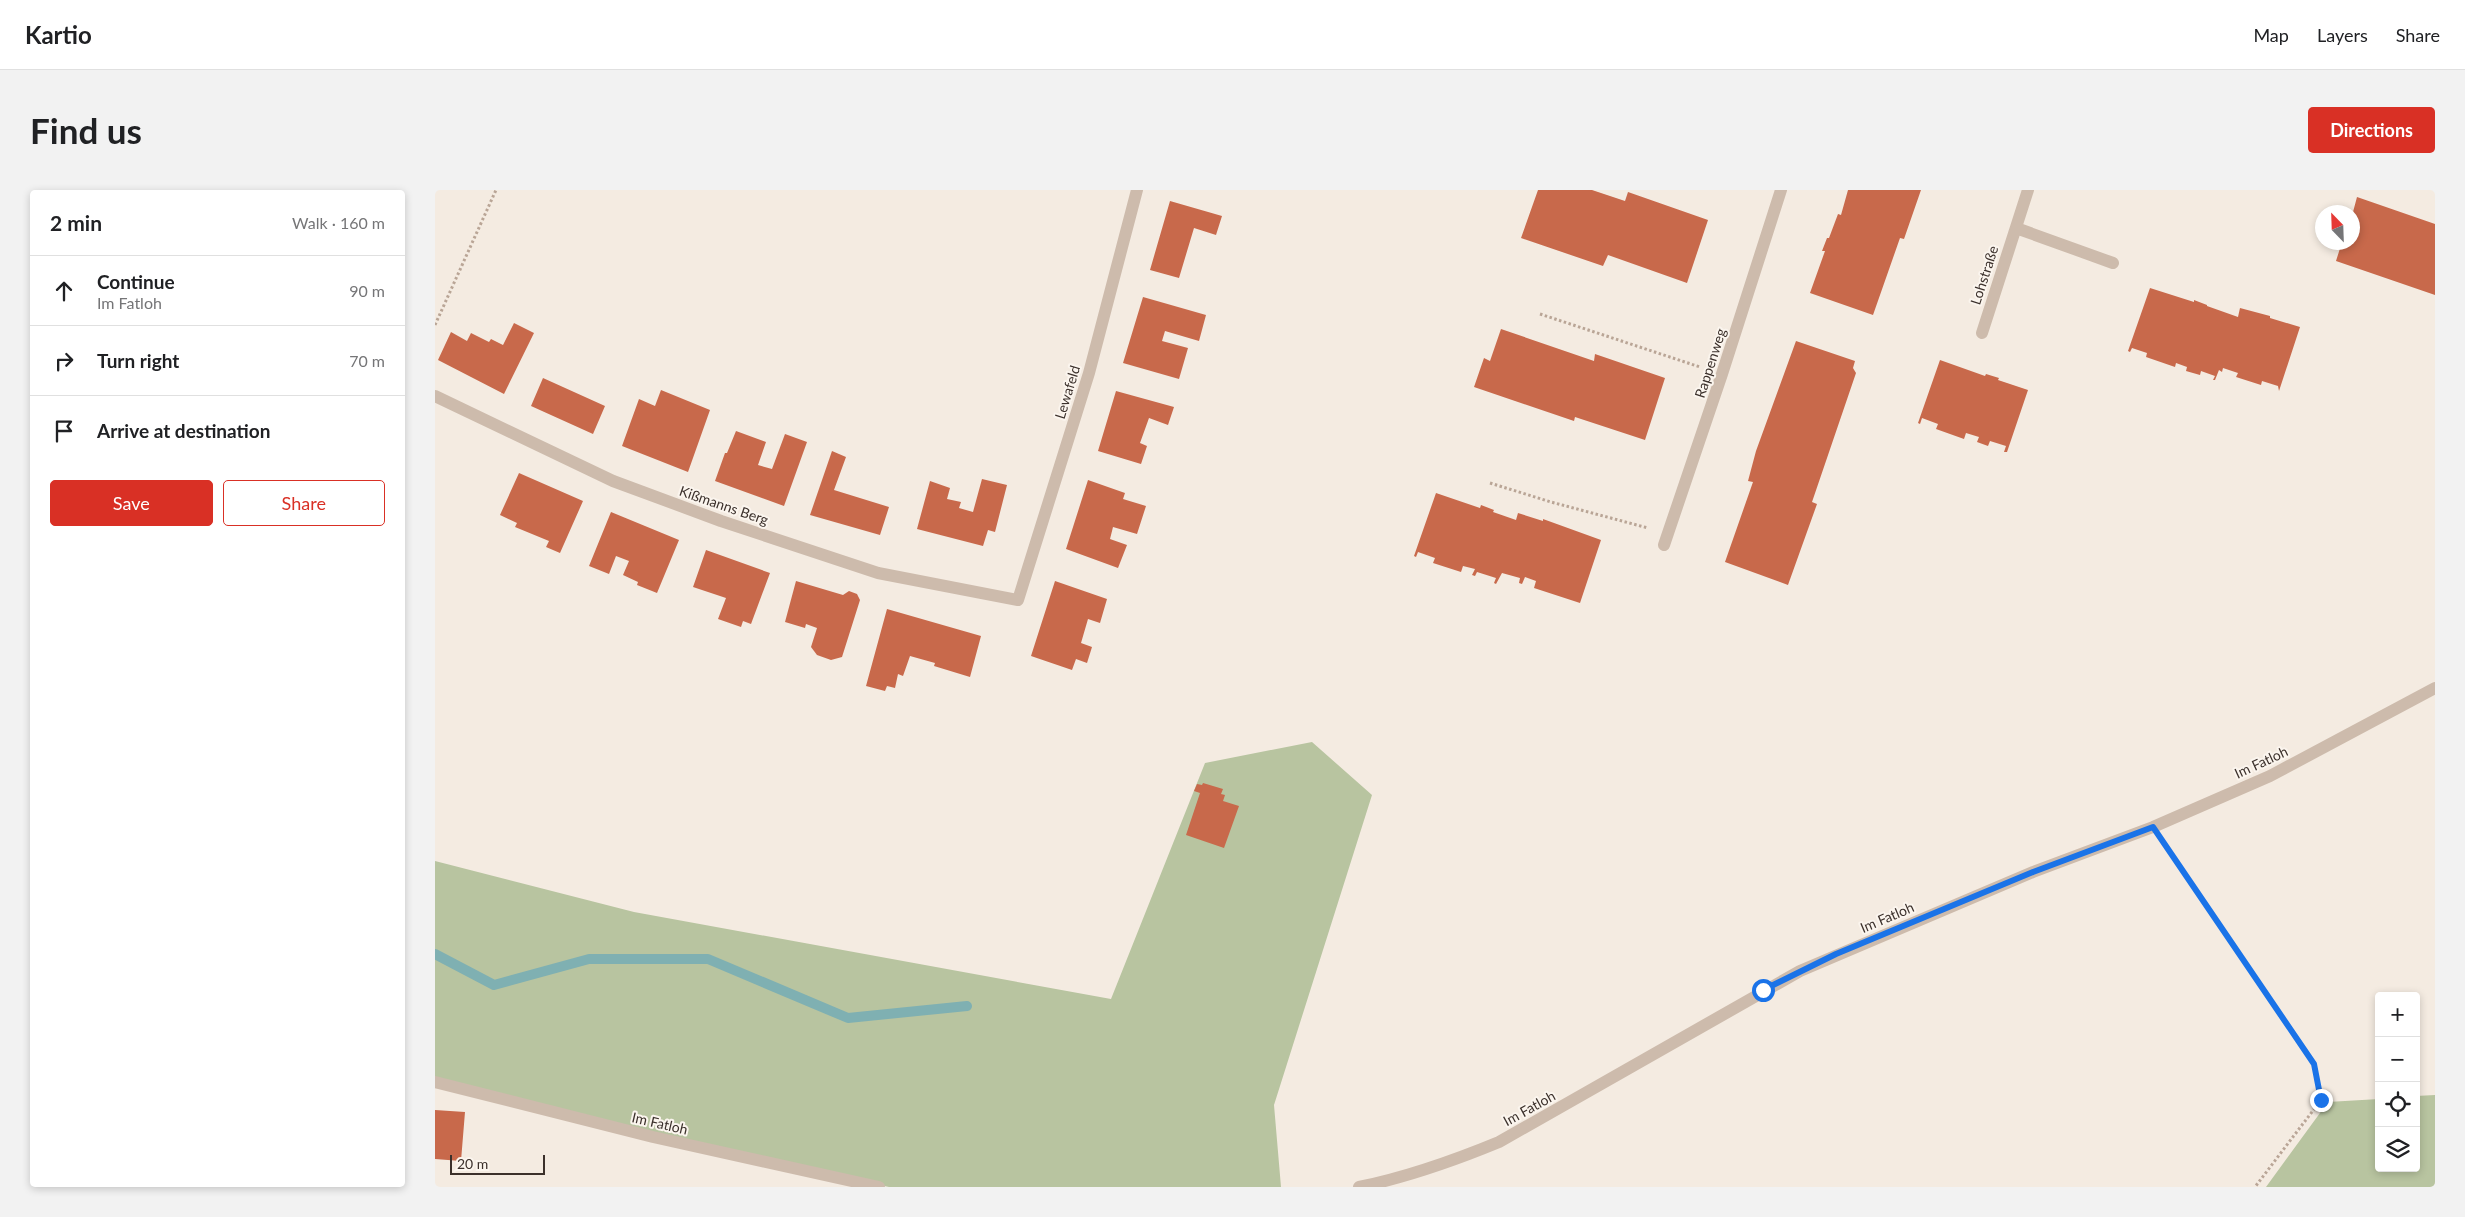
<!DOCTYPE html>
<meta charset="utf-8">
<style>
body{margin:0;font-family:Lato,sans-serif;background:#f2f2f2;color:#202124}
.controls{position:absolute;right:15px;bottom:15px;display:grid;overflow:hidden;border-radius:5px;box-shadow:0 2px 8px #0003}
.controls button{width:45px;height:45px;display:grid;place-items:center;padding:0;border:0;border-bottom:1px solid #e0e0e0;background:#fff;color:#202124;font:25px sans-serif}
.compass{position:absolute;left:1880px;top:15px;width:45px;height:45px;border-radius:50%;background:#fff;box-shadow:0 2px 8px #0003;rotate:337deg}
.scale{position:absolute;left:15px;bottom:12px;width:95px;box-sizing:border-box;padding-left:5px;border:2px solid #3b302b;border-top:0;font-size:14px;line-height:18px;white-space:nowrap;color:#3b302b;-webkit-text-stroke:4px #fbf5ee;paint-order:stroke}
.stop{position:absolute;width:15px;height:15px;margin:-11px;border:4px solid #1a73e8;border-radius:50%;background:#fff}
.stop.end{background:#1a73e8;border-color:#fff;box-shadow:0 1px 5px #0008}
.list{margin:0;padding:0;list-style:none}
h2{display:flex;justify-content:space-between;align-items:center;height:65px;margin:0;padding:0 20px;font-size:21px}
h2 small{font-size:16px;font-weight:400;color:#757577}
.list li{display:grid;grid-template-columns:32px 1fr auto;gap:15px;align-items:center;box-sizing:border-box;height:70px;padding:0 20px;border-top:1px solid #e0e0e0}
.list b{display:block;font-size:19px;white-space:nowrap}
.list p{margin:0;font-size:16px;white-space:nowrap;color:#757577}
.list em{font-size:16px;font-style:normal;color:#757577}
.actions{display:flex;gap:10px;padding:15px 20px}
.actions a{flex:1;padding:11px 0;border:1px solid #d93025;border-radius:5px;text-align:center;font-size:18px;color:#d93025}
.actions .main{background:#d93025;color:#fff}
.icon{flex:none;width:28px;height:28px;fill:none;stroke:currentColor;stroke-width:2;stroke-linecap:round;stroke-linejoin:round}
.map{position:relative;flex:none;width:2000px;height:997px;overflow:hidden;border-radius:5px}
header{display:flex;align-items:center;gap:30px;box-sizing:border-box;height:70px;padding:0 25px;background:#fff;border-bottom:1px solid #e0e0e0}
header strong{font-size:24px}
nav{display:flex;gap:28px;margin-inline-start:auto;font-size:18px}
.intro{display:flex;align-items:center;justify-content:space-between;box-sizing:border-box;height:120px;padding:0 30px}
h1{margin:0;font-size:35px}
.button{padding:12px 22px;border-radius:5px;background:#d93025;color:#fff;font-size:18px;font-weight:700}
main{display:flex;gap:30px;padding:0 30px}
aside{flex:1;background:#fff;border-radius:5px;box-shadow:0 2px 8px #0003}
.map>svg:first-child{display:block}
.green{fill:#b8c4a0}
.lines{fill:none;stroke-linecap:round;stroke-linejoin:round}
.stream{stroke:#7fb0b2;stroke-width:10}
.building{fill:#c8694b}
.path{stroke:#b9a596;stroke-width:3;stroke-dasharray:2.5 2.5;stroke-linecap:butt}
.service{stroke:#cdbbac;stroke-width:12}
.minor{stroke:#cdbbac;stroke-width:12}
.route{stroke:#1a73e8;stroke-width:6}
.labels{text-anchor:middle;dominant-baseline:central;stroke-width:4;stroke-linejoin:round;paint-order:stroke}
.street-label{font-size:14px;fill:#3b302b;stroke:#fbf5ee}
</style>
<header>
<strong>Kartio</strong>
<nav><a>Map</a><a>Layers</a><a>Share</a></nav>
</header>
<div class="intro"><h1>Find us</h1><a class="button">Directions</a></div>
<main>
<aside>
<h2>2 min<small>Walk · 160 m</small></h2>
<ul class="list">
<li><svg class="icon" aria-label="ahead" viewBox="0 0 24 24"><path d="M12 20V5M6 11l6-6 6 6"/></svg><div><b>Continue</b><p>Im Fatloh</p></div><em>90 m</em></li>
<li><svg class="icon" aria-label="right" viewBox="0 0 24 24"><path d="M7 20v-9h11M14 6l5 5-5 5"/></svg><div><b>Turn right</b></div><em>70 m</em></li>
<li><svg class="icon" aria-label="arrive" viewBox="0 0 24 24"><path d="M6 21V4h12l-3 4 3 4H6"/></svg><div><b>Arrive at destination</b></div></li>
</ul>
<div class="actions"><a class="main">Save</a><a>Share</a></div>
</aside>
<div class="map">
<svg width="2000" height="997" viewBox="0 0 2000 997">
<rect width="100%" height="100%" fill="#f4ebe1"/>
<path class="green" d="M877,552L937,605L839,915L846,997H454L218,945L0,889V671L199,722L676,809L770,573Z
M2000,905V997H1831L1893,912L1944,909V978H1981V906Z"/>
<g class="lines">
<path class="stream" d="M0,764L59,795L154,769H273L413,828L532,816"/>
</g>
<path class="building" d="M1103,0H1157L1190,11L1193,2L1273,30L1252,93L1173,65L1168,76L1086,48Z
M1413,0H1486L1469,49L1465,48L1438,125L1375,103L1390,61H1387L1392,48H1394L1403,24L1406,25Z
M1922,7L2000,34V105L1901,71L1907,52H1918V22Z
M735,11L787,26L781,45L759,38L744,88L715,80Z
M1715,98L1759,112V110L1772,115V116L1803,127L1805,118L1835,126V128L1865,137L1844,201L1843,196L1827,191L1826,195L1801,187L1803,183L1788,178L1787,182L1784,180L1780,190H1778L1780,186L1766,181L1765,185L1751,181L1752,177L1741,173L1740,177L1711,167L1712,163L1697,158L1695,162L1693,161Z
M708,107L771,125L764,151L730,141L727,151L753,158L744,189L688,173Z
M79,133L99,143L69,204L3,170L16,142L32,151L36,143L54,152L56,149L68,155Z
M1066,139L1159,171L1160,164L1230,188L1210,250L1140,227L1139,231L1039,197L1049,168L1055,171Z
M1361,151L1420,171L1418,178L1421,183L1377,312L1382,314L1353,395L1290,372L1318,292L1313,291L1321,261Z
M1505,170L1550,186L1551,184L1564,188L1563,190L1593,200L1572,262H1569L1571,256L1555,251L1553,256L1542,252L1544,247L1531,243L1529,249L1501,239L1503,234L1487,228L1485,234L1483,233Z
M108,188L170,216L158,244L96,216Z
M226,200L275,220L253,282L187,256L204,209L220,216Z
M681,201L739,217L733,235L714,228L705,253L712,256L706,274L663,261Z
M301,241L331,252L323,275L337,279L350,244L372,252L349,316L280,291L290,263H292Z
M397,261L411,267L399,300L454,317L445,345L375,325Z
M84,283L148,311L125,363L111,357L114,351L80,337L82,333L65,325Z
M547,289L572,295L560,342L553,340L548,356L482,339L495,291L515,298L512,309L526,312L524,318L538,322Z
M653,290L690,303L688,309L711,316L702,344L678,337L675,349L692,355L683,378L631,359Z
M1001,303L1045,318L1046,315L1059,320L1058,322L1081,330L1083,323L1108,331V329L1166,350L1145,413L1099,398L1101,391L1090,387L1087,394L1084,393L1085,388L1067,383L1061,394L1059,393L1061,388L1042,382L1040,386L1037,385L1040,379L1028,376L1026,382L998,373L1000,368L983,362L981,367L979,366Z
M176,322L244,350L222,403L202,395L203,392L188,385L194,371L181,366L174,384L154,376Z
M271,360L335,383L316,434L308,431L306,437L283,429L291,408L258,397Z
M361,391L408,405L414,401L422,404L425,410L407,467L396,470L382,465L376,457L382,438L371,434L370,438L350,432Z
M620,391L672,409L665,433L653,429L646,453L657,457L652,473L641,469L637,480L596,466Z
M452,419L546,446L535,487L499,476L500,473L475,466L468,486L463,484L460,498L452,496L450,501L431,496Z
M768,593L788,599L786,604L790,605L788,611L804,616L789,658L751,645L765,603L759,601L762,594L767,595Z
M0,920L30,922L26,971L0,969Z"/>
<g class="lines">
<path class="path" d="M1105,124L1265,177
M0,135L61,0
M1055,293L1116,312L1213,338
M1731,656L1879,874L1886,910L1820,997"/>
<path class="service" d="M0,892L218,947L444,997
M924,997C973,987 1018,971 1064,952L1365,781L1598,682L1718,637L1835,586L2000,498"/>
<path class="minor" d="M1581,38L1678,73
M1547,143L1593,0
M0,206L178,291L286,331L443,383L583,410L654,183L702,0
M1229,355L1287,184L1346,0"/>
</g>
<g class="lines">
<path class="route" d="M1328,800L1401,764L1598,682L1718,637L1879,874L1886,910"/>
</g>
<g class="labels">
<g class="street-label">
<text transform="translate(1549 85) rotate(-72)">Lohstraße</text>
<text transform="translate(1275 173) rotate(-72)">Rappenweg</text>
<text transform="translate(632 202) rotate(-73)">Lewafeld</text>
<text transform="translate(289 315) rotate(19)">Kißmanns Berg</text>
<text transform="translate(1826 572) rotate(-25)">Im Fatloh</text>
<text transform="translate(1452 727) rotate(-23)">Im Fatloh</text>
<text transform="translate(1094 918) rotate(-29)">Im Fatloh</text>
<text transform="translate(225 933) rotate(13)">Im Fatloh</text>
</g>
</g>
</svg>
<div class="controls">
<button>+</button>
<button>−</button>
<button><svg class="icon" aria-label="locate" viewBox="0 0 24 24"><circle cx="12" cy="12" r="6"/><path d="M12 2v4M12 18v4M2 12h4M18 12h4"/></svg></button>
<button><svg class="icon" aria-label="layers" viewBox="0 0 24 24"><path d="M12 4l9 5-9 5-9-5zM3 14l9 5 9-5"/></svg></button>
</div>
<svg class="compass" viewBox="-18 -18 36 36"><path d="M0-13l5 13h-10z" fill="#e53935"/><path d="M0 13l5-13h-10z" fill="#757577"/></svg>
<div class="scale">20 m</div>
<div class="stop" style="left:1328px;top:800px"></div>
<div class="stop end" style="left:1886px;top:910px"></div>
</div>
</main>
